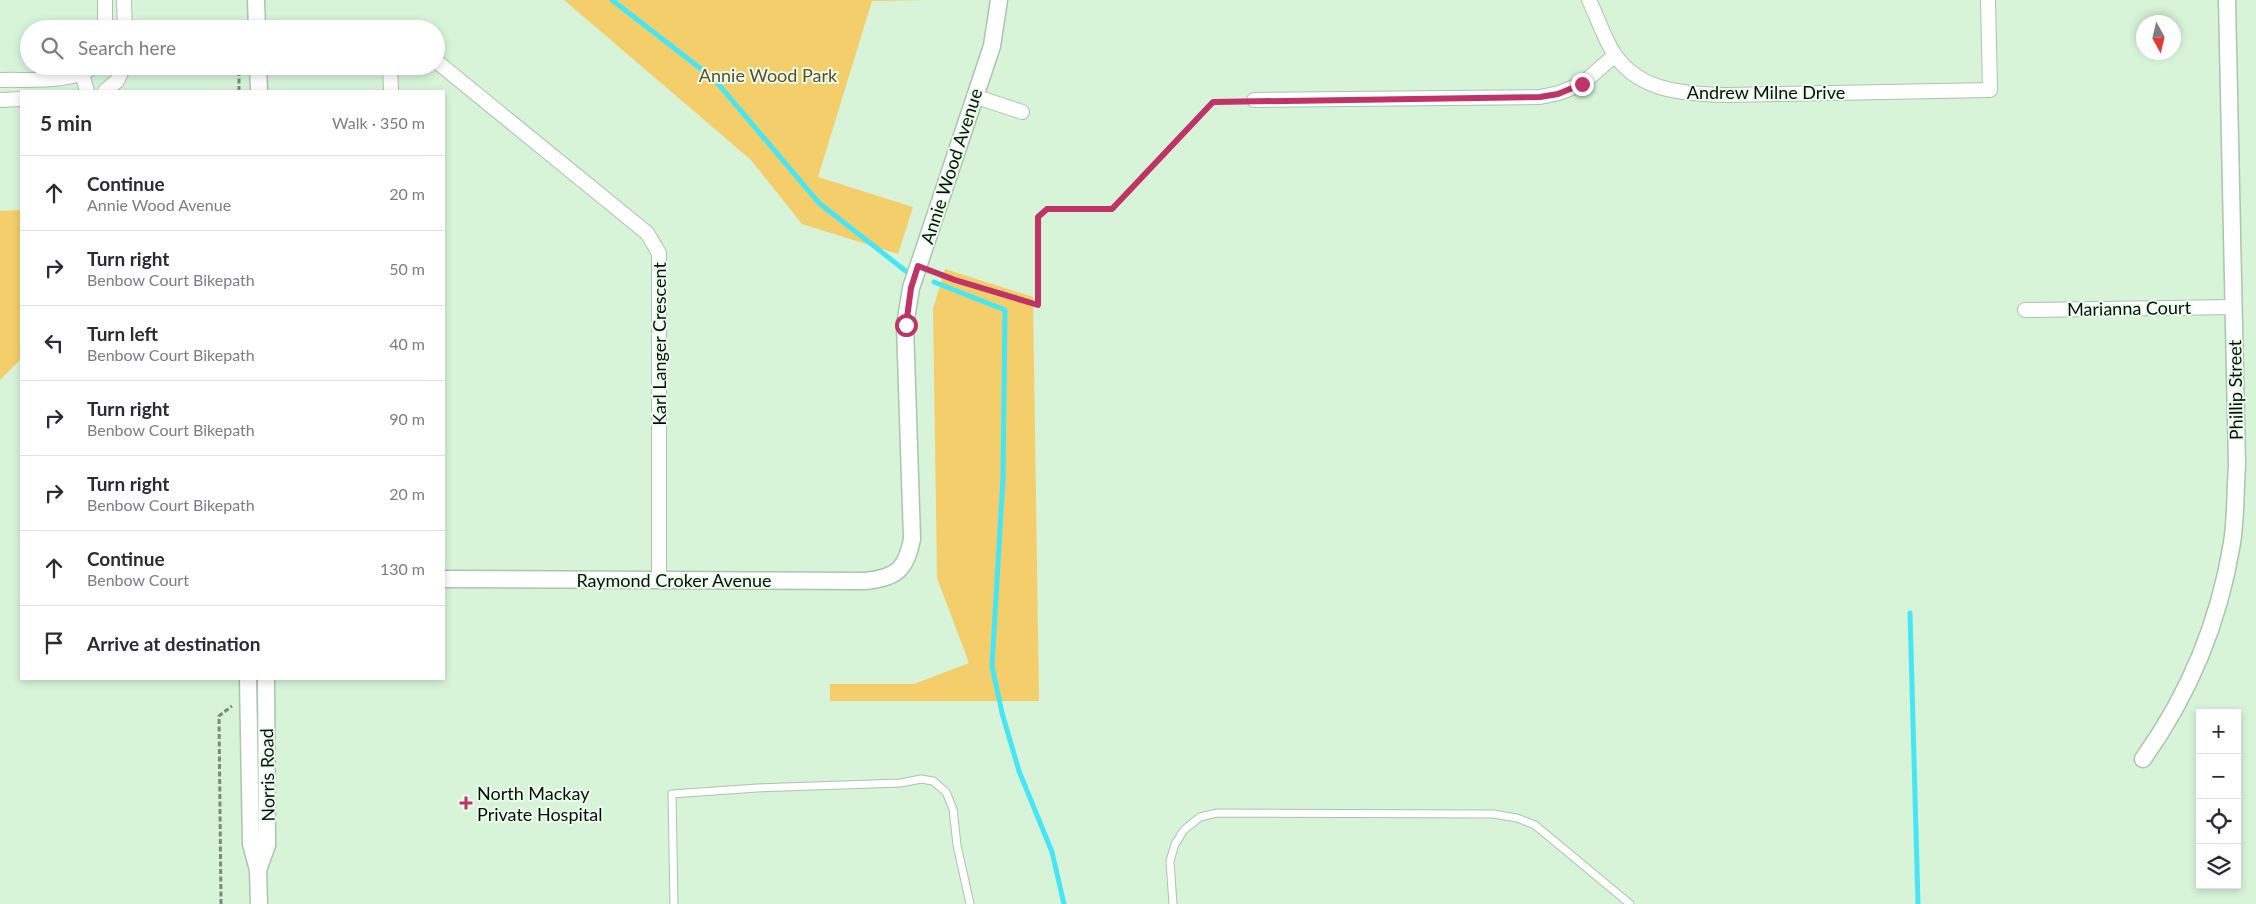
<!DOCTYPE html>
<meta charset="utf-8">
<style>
body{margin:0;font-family:Lato,sans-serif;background:#f7f7f7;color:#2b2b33}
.controls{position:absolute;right:15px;bottom:15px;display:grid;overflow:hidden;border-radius:0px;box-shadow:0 2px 8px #0003}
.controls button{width:45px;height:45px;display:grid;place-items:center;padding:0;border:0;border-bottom:1px solid #e1e1e2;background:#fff;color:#2b2b33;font:25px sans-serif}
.compass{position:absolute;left:2136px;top:15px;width:45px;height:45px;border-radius:50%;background:#fff;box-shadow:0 2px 8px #0003;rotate:172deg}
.stop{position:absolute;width:15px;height:15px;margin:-11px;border:4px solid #bf3367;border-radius:50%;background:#fff}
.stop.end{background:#bf3367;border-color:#fff;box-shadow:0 1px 5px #0008}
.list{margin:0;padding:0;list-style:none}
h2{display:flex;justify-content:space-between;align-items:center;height:65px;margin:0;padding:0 20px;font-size:21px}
h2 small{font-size:16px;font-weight:400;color:#7c7c81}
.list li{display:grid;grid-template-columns:32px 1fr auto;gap:15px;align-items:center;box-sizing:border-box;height:75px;padding:0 20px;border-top:1px solid #e1e1e2}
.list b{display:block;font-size:19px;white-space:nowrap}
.list p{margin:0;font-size:16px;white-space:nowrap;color:#7c7c81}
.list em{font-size:16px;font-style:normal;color:#7c7c81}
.icon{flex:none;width:28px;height:28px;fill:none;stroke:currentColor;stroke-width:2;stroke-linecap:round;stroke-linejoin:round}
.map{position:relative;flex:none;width:2256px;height:904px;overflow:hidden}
.search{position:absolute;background:#fff;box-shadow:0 2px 8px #0003;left:20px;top:20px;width:425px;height:55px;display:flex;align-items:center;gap:12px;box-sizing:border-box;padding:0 18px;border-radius:28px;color:#7c7c81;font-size:19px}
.panel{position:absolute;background:#fff;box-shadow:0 2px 8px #0003;left:20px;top:90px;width:425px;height:590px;border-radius:0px}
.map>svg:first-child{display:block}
.green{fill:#f3ce6a}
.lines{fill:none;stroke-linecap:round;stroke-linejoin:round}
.stream{stroke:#46e6f6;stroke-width:5}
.service-casing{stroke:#a9c5ac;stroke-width:9}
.minor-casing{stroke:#a9c5ac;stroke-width:16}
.tertiary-casing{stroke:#a9c5ac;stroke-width:19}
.path{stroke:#788c79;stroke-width:3;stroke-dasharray:5 2.5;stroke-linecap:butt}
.service{stroke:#fff;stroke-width:7}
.minor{stroke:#fff;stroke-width:14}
.tertiary{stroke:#fff;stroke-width:16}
.route{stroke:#bf3367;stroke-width:6}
.poi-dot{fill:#bf3367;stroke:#ecfded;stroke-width:2}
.labels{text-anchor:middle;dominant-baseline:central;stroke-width:4;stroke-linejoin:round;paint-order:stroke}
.park-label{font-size:18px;fill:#5d4e23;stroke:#ecfded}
.street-label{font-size:18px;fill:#071008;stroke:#ecfded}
.poi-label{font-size:18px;fill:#071008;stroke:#ecfded;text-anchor:start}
</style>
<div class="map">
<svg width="2256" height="904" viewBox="0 0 2256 904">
<rect width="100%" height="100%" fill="#d7f4d9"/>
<path class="green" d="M564,0H935L872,1L818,177L913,207L898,254L802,224L751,160Z
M21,210V359L0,380V211Z
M945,269L1033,297L1039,701H830V684H914L969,663L937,578L933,309Z"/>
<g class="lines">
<path class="stream" d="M612,0L714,79L819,203L907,272
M934,282L1005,310L1003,478L992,666L1002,713L1019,771L1052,852L1064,904
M1910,613L1918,904"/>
<defs>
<path id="service" d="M674,904L672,794L757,788L901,783L921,779L933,781L946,792L953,809L957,845L970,904
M1173,904L1170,861L1175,844L1184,830L1200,817L1217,813L1493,814L1517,818L1535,825L1630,904"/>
<path id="minor" d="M124,0L125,29
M1589,0C1598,18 1604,39 1615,55C1640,92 1686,94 1726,95L1990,90L1988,0
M105,29V0
M436,61L647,233L659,253V580
M390,66L391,91
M82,74L87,91
M0,80C27,79 73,84 94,66
M105,91L117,81L124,66
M974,96L1022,112
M0,100L21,99
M1254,100L1540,97L1559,93L1582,84L1615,55
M2025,310L2234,307"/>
<path id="tertiary" d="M256,0L257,29
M258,66L259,91
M444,579L865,581C896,578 906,570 912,539L905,325L911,288L992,46L999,0
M248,679L251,844L258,870L259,904
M2143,759C2190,693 2219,623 2232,543C2236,518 2235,492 2237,466L2227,0
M258,870L267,845L266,679"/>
</defs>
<use href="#service" class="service-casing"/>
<use href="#minor" class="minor-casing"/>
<use href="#tertiary" class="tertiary-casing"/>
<path class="path" d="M239,91V66
M933,272L1039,305L1038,217L1047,209H1112L1213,102L1241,101
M221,904L219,716L232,706"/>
<use href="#service" class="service"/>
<use href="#minor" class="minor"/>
<use href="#tertiary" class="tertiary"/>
</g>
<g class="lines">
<path class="route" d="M906,325L911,288L918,266L955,280L1038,305V217L1047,209H1112L1213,102L1540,97L1558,94L1582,84"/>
</g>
<path class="poi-dot" d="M463.5 795.5h5v5h5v5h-5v5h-5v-5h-5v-5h5z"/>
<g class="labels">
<g class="park-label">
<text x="768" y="75">Annie Wood Park</text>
</g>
<g class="street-label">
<text x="1766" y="92">Andrew Milne Drive</text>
<text transform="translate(951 166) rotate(-72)">Annie Wood Avenue</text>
<text transform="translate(2129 308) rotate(-1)">Marianna Court</text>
<text transform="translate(659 344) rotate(-90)">Karl Langer Crescent</text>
<text transform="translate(2235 390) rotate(-91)">Phillip Street</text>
<text x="674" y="580">Raymond Croker Avenue</text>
<text transform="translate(267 775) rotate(-91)">Norris Road</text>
</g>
<g class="poi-label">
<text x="477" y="793">North Mackay<tspan x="477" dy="21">Private Hospital</tspan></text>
</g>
</g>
</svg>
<div class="controls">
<button>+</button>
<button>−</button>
<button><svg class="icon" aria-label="locate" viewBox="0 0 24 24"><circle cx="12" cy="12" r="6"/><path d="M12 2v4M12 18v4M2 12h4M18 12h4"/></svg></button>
<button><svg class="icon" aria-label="layers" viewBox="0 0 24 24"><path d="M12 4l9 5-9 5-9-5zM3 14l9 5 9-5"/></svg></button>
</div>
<svg class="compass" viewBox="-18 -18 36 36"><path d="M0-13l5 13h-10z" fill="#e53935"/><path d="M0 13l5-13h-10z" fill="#7c7c81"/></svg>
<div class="stop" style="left:906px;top:325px"></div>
<div class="stop end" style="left:1582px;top:84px"></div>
<div class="search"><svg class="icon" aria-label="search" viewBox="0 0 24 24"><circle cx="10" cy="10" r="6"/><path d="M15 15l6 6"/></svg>Search here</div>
<section class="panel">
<h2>5 min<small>Walk · 350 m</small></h2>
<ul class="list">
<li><svg class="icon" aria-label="ahead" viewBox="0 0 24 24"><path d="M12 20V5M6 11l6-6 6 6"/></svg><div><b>Continue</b><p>Annie Wood Avenue</p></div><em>20 m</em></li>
<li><svg class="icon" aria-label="right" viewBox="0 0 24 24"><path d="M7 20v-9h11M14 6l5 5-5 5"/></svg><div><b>Turn right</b><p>Benbow Court Bikepath</p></div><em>50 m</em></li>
<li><svg class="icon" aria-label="left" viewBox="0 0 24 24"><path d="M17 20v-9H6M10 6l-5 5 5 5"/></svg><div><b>Turn left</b><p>Benbow Court Bikepath</p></div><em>40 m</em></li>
<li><svg class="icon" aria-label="right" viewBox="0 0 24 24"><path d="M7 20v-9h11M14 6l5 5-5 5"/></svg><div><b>Turn right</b><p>Benbow Court Bikepath</p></div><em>90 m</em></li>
<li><svg class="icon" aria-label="right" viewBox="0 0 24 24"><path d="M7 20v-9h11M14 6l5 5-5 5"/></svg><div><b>Turn right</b><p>Benbow Court Bikepath</p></div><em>20 m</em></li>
<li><svg class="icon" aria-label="ahead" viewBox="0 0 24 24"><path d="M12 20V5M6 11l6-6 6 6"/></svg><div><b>Continue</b><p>Benbow Court</p></div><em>130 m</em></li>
<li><svg class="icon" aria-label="arrive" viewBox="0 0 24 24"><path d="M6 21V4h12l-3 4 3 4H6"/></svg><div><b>Arrive at destination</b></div></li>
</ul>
</section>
</div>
